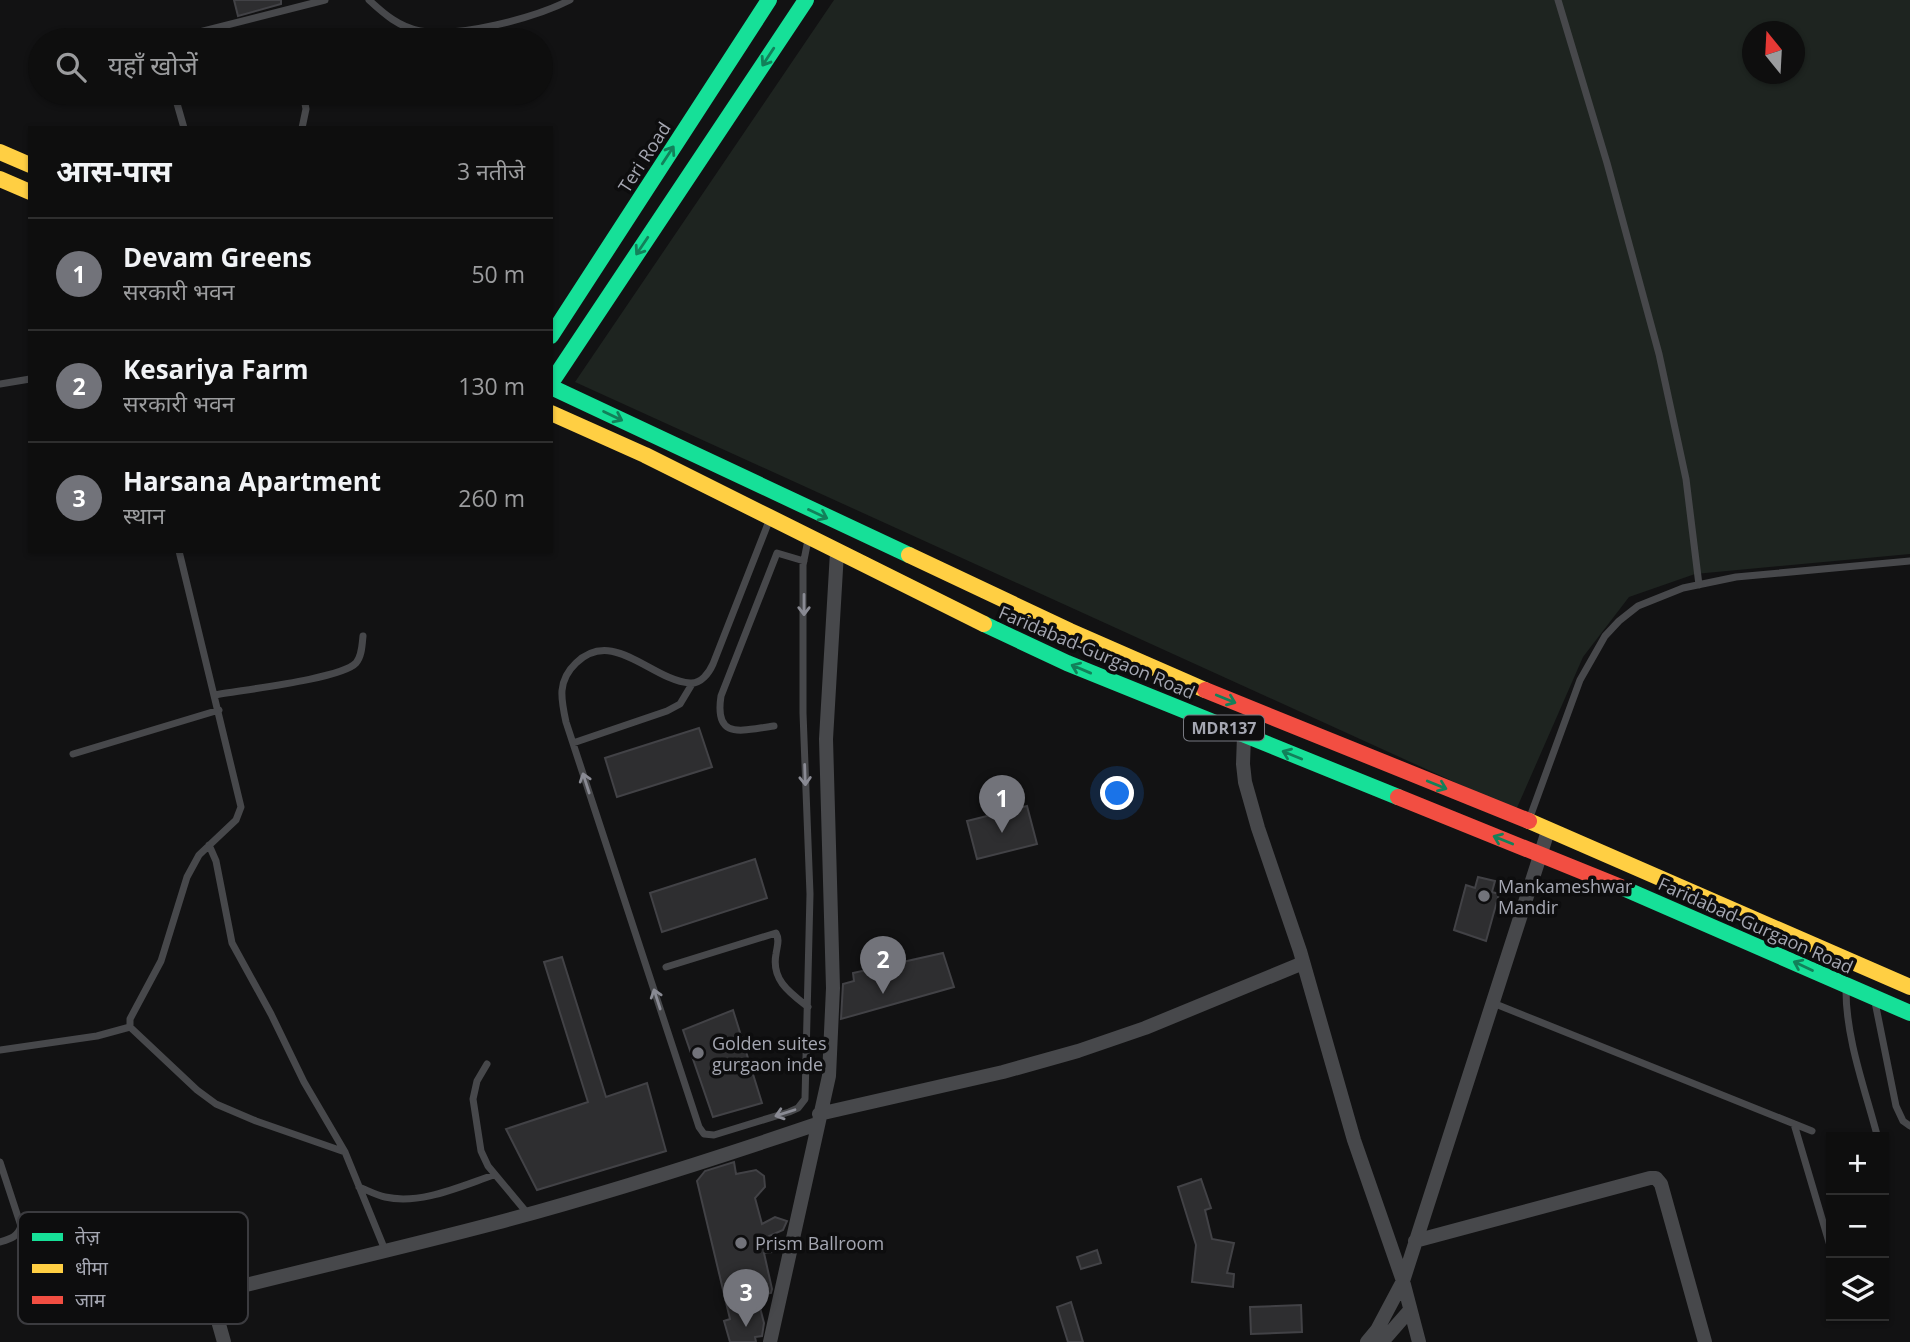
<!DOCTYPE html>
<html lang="hi">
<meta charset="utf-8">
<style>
body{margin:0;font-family:"Open Sans","Noto Sans Devanagari",sans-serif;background:#171717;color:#f1f3f6}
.controls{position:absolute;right:21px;bottom:21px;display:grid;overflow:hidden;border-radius:0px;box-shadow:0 2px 5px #0004}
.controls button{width:63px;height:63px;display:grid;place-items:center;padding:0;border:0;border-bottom:2px solid #2e2e2e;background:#0e0e0e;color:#f1f3f6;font:35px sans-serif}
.compass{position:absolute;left:1742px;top:21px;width:63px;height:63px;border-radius:50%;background:#0e0e0e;box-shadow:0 2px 5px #0004;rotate:342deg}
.you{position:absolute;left:1118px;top:794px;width:24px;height:24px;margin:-18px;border:5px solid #fff;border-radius:50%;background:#1a73e8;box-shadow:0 0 0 10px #1a73e833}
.badge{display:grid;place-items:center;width:46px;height:46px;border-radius:50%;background:#72737a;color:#fff;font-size:23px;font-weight:700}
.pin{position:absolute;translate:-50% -58px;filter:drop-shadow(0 2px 4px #0008)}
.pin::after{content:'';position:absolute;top:37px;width:24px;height:21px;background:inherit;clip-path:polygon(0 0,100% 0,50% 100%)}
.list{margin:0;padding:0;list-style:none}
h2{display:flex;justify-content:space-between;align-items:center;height:91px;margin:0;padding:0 28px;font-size:30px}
h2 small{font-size:23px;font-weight:400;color:#9b9c9e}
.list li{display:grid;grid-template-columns:46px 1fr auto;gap:21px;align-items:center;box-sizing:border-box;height:112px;padding:0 28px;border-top:2px solid #2e2e2e}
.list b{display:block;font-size:26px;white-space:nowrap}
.list p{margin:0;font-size:23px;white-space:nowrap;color:#9b9c9e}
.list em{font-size:23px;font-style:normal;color:#9b9c9e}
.icon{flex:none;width:38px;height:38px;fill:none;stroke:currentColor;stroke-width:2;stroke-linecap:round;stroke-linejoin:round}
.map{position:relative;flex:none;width:1910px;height:1342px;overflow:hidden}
.search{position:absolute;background:#0e0e0e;box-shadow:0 2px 5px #0004;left:28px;top:28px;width:525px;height:77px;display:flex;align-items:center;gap:18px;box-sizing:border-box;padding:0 24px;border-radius:38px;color:#9b9c9e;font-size:26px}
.panel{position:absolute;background:#0e0e0e;box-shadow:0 2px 5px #0004;left:28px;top:126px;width:525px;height:427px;border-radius:0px}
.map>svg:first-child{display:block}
.green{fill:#1e2420;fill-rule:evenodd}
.building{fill:#2e2e30;stroke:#424246;stroke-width:2}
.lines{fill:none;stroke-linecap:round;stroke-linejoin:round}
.lane{stroke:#47484b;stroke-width:7}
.street{stroke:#47484b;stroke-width:14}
.fast{stroke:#16e098;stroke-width:16}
.slow{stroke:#ffcf43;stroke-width:16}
.jam{stroke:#f24e42;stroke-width:16}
.oneway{stroke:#12815a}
.oneway2{stroke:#898a93}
.poi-dot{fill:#72737a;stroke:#0d0d0e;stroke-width:2.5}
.labels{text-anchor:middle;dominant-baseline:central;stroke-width:7;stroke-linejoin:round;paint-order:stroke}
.shield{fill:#0d0d0e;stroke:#777981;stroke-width:2}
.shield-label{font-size:16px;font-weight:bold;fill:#a5a7b2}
.street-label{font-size:18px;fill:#a5a7b2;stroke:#0d0d0e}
.poi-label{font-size:18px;fill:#a5a7b2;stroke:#0d0d0e;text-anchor:start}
.key{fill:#0d0d0e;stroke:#3b3b3f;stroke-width:2}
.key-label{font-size:19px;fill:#a5a7b2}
</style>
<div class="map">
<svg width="1910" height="1342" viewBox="0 0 1910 1342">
<rect width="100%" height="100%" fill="#121213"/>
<path class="green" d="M834,0H1910V554L1695,574L1629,597L1583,657L1516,810L575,382ZM1752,32H1794V74H1752Z"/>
<path class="building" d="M234,0H281V4L238,16Z
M699,728L712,767L617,797L605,758Z
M1027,806L1037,844L977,859L967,821Z
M755,859L767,898L662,932L650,893Z
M1478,877L1495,881L1492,892L1499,894L1486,941L1454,930L1466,885L1475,888Z
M943,953L954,987L841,1019L843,984L854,981L853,973Z
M562,957L606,1097L647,1083L666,1151L537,1190L506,1129L588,1102L544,962Z
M733,1010L762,1103L713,1117L683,1030Z
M734,1162L736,1174L756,1170L764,1176L765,1187L755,1198L762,1224L775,1217L787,1221L783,1230L769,1236L773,1252L764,1253L772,1289L771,1293L757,1296L764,1323L762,1336L755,1337L756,1342H730L724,1321L730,1319L697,1181L705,1171Z
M1201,1179L1211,1208L1205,1210L1212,1239L1234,1243L1227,1273L1234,1274L1233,1287L1192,1282L1196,1245L1178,1187Z
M1097,1250L1101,1263L1081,1269L1077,1257Z
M1071,1302L1083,1342H1068L1057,1307Z
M1301,1305L1302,1332L1251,1334L1250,1307Z"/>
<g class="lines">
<path class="lane" d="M369,0C384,14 399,27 420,31C458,38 535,18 570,0
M1558,0L1607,163L1659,354L1686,479L1699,585
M168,40L325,0
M174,93L184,128
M302,128L306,109L303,93
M0,384L30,379
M769,521L713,664C709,673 701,684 690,683C651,680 613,627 576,663C557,681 561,699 566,722L699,1127L704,1134L714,1135L789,1112L798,1108L805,1099L810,894L803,713V565L808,540
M179,551L241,807L236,820L199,855L187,877L161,961L130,1019V1027L197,1090L216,1104L256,1121L345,1152
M215,695C241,690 341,679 356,663C362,656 362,645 363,636
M774,726C742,730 714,741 721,696L777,553L804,561
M573,743L667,711L680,704L692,684
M73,754L219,710
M1530,817L1580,680L1605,636L1619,621L1638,606L1683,588L1736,577L1910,561
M209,845L216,861L232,943L271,1014L304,1082L345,1152L385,1250
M666,967L776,933C780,940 777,946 776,954C771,980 790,993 808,1007
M1846,990C1846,1039 1865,1089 1877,1135
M1875,1002L1896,1106L1903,1121L1910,1126
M1493,1003L1812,1131
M0,1050L97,1036L130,1027
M487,1064L477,1081L473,1099L481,1151L488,1166L528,1214
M1794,1124L1831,1249
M0,1162L21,1226C18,1237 10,1239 0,1242
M359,1187C367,1190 376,1195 385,1197C421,1205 461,1186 494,1175"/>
<path class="street" d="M1244,736L1243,764L1245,782L1258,828L1300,951L1354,1140L1403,1281L1419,1342
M819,1114L1003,1072L1078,1051L1145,1028L1303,963
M1415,1241L1650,1178H1656L1661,1184L1705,1342
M224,1342L213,1303L215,1297L222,1291C313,1268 405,1247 496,1223C605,1194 711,1160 817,1124
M770,1342L829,1076L833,988L826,739L837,552
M1367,1342L1377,1330L1403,1281L1548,831
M1382,1342L1410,1310"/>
<path class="fast" d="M551,336L769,0
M551,383L806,0
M551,387L909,555
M984,624L1067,663L1398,797
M1623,888L1910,1013"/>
<path class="slow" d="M0,152L30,165
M0,179L30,192
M551,413L645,455L984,624
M909,555L1070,631L1205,690
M1529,821L1910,987"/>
<path class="jam" d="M1205,690L1529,821
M1398,797L1623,888"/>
</g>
<defs><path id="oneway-shaft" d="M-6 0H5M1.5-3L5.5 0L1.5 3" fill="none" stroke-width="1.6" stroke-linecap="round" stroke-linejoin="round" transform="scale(1.75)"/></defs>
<g class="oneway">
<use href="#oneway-shaft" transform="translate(768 57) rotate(123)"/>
<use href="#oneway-shaft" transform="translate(668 155) rotate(-57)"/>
<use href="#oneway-shaft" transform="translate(642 246) rotate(124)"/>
<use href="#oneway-shaft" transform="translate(613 416) rotate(26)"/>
<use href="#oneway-shaft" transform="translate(818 514) rotate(25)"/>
<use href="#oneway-shaft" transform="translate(1081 669) rotate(-157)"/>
<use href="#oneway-shaft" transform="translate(1226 699) rotate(22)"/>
<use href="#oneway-shaft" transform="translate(1292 755) rotate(-158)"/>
<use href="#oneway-shaft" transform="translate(1437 785) rotate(22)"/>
<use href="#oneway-shaft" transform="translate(1503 840) rotate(-158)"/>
<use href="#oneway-shaft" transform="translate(1803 966) rotate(-155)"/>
</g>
<g class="oneway2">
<use href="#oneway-shaft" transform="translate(804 605) rotate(90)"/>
<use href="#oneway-shaft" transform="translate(805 775) rotate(88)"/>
<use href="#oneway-shaft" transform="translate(586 783) rotate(-108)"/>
<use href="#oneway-shaft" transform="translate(657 999) rotate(-108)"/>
<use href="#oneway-shaft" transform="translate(785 1113) rotate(162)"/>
</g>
<g class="poi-dot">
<circle cx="1484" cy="896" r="7"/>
<circle cx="698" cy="1053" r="7"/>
<circle cx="741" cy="1243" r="7"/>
</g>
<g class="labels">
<rect class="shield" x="1184" y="715.5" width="80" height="25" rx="5"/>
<g class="shield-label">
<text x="1224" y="728">MDR137</text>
</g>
<g class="street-label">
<text transform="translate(644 157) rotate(-57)">Teri Road</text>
<text transform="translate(1097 652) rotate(23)">Faridabad-Gurgaon Road</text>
<text transform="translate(1756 925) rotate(24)">Faridabad-Gurgaon Road</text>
</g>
<g class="poi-label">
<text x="1498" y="886">Mankameshwar<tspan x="1498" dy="21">Mandir</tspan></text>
<text x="712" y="1043">Golden suites<tspan x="712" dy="21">gurgaon inde</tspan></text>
<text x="755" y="1243">Prism Ballroom</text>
</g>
</g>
<rect x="18" y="1212" width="230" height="112" rx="10" class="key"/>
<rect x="32" y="1233" width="31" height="8" fill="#16e098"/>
<rect x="32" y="1264" width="31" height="9" fill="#ffcf43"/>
<rect x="32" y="1296" width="31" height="8" fill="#f24e42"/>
<g class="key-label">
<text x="75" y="1244">तेज़</text>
<text x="75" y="1275">धीमा</text>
<text x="75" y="1307">जाम</text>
</g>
</svg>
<div class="controls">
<button>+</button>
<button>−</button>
<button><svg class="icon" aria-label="layers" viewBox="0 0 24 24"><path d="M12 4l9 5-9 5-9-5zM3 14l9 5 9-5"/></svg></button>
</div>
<svg class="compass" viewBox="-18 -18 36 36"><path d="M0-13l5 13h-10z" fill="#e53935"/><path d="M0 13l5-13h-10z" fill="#9b9c9e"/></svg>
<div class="you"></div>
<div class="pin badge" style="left:1002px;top:833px">1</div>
<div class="pin badge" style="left:883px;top:994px">2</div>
<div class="pin badge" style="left:746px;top:1327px">3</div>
<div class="search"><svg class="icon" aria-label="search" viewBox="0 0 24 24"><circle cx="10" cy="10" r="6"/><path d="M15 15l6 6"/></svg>यहाँ खोजें</div>
<section class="panel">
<h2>आस-पास<small>3 नतीजे</small></h2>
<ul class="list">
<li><span class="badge">1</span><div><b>Devam Greens</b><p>सरकारी भवन</p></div><em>50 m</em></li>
<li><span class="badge">2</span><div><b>Kesariya Farm</b><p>सरकारी भवन</p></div><em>130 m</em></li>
<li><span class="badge">3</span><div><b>Harsana Apartment</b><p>स्थान</p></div><em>260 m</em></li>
</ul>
</section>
</div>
